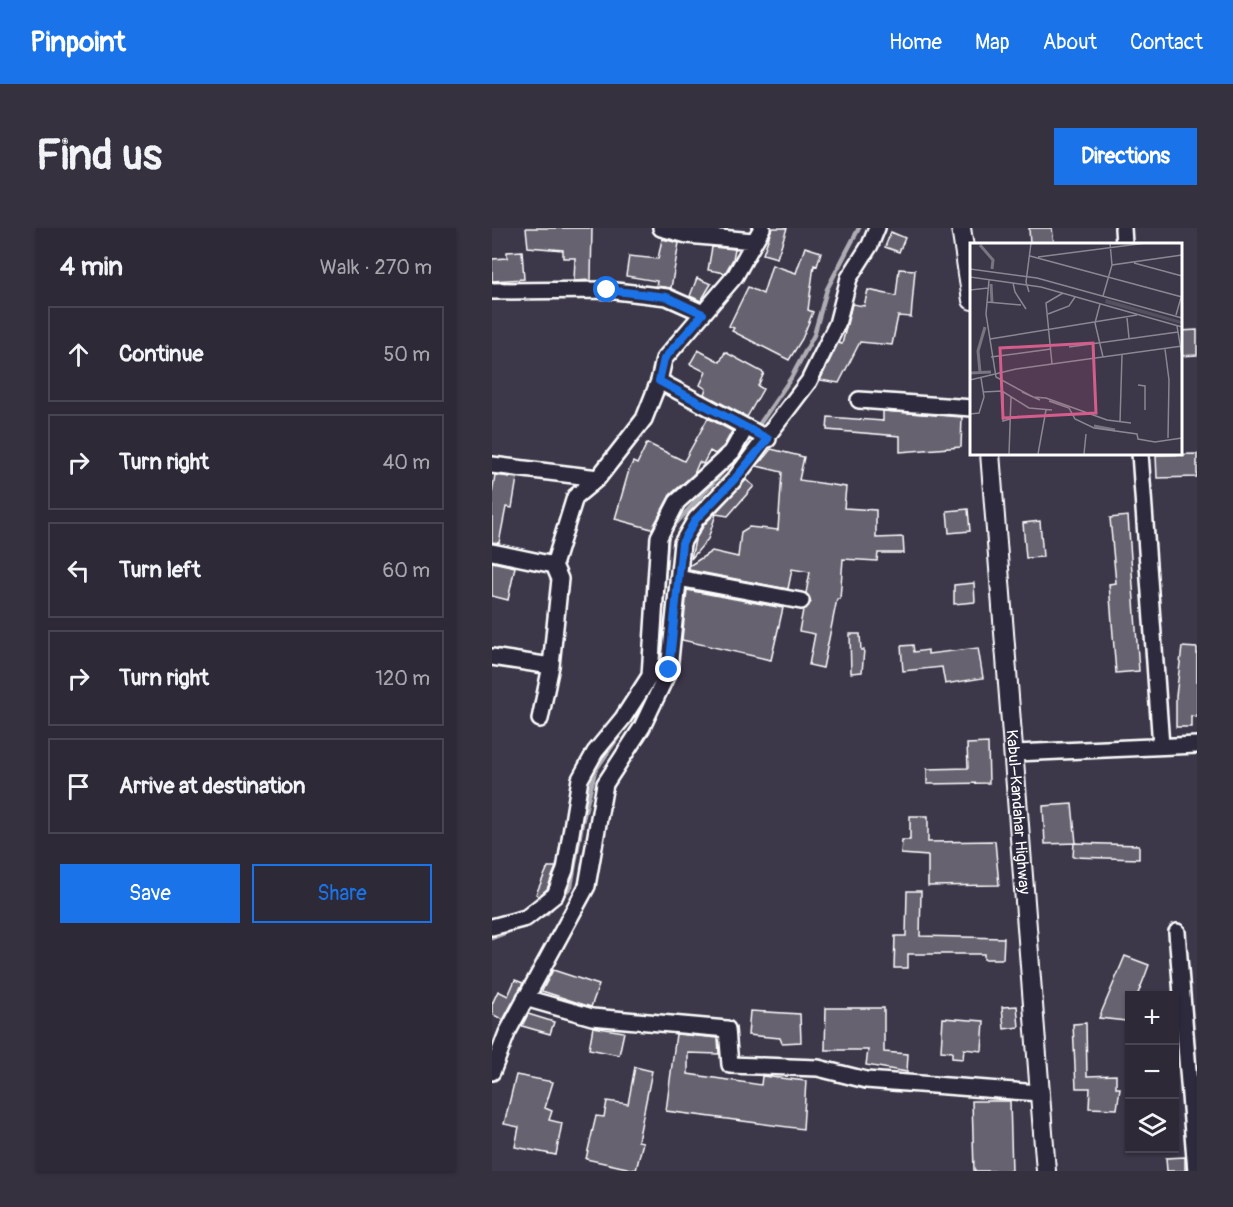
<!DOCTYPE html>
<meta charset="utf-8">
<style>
body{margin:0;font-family:Pangolin,sans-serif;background:#35313f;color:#f1f3f6}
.controls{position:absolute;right:18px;bottom:18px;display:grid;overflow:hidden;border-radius:0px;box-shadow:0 2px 4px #0004}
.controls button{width:54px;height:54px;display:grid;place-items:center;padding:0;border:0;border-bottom:2px solid #484552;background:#2d2937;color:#f1f3f6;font:30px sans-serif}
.stop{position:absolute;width:18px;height:18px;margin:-14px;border:4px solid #1a73e8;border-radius:50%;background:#fff}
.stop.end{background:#1a73e8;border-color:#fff;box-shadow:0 2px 6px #0008}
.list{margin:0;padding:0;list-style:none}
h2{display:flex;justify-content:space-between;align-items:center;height:78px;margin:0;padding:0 24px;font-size:26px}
h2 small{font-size:20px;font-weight:400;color:#a7a6ad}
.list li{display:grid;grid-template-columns:39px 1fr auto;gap:18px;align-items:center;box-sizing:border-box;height:96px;margin:0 12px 12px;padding:0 12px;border:2px solid #484552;border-radius:0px}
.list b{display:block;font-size:22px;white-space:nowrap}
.list em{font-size:20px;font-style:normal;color:#a7a6ad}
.actions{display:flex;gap:12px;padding:18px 24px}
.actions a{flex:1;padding:14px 0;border:2px solid #1a73e8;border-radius:0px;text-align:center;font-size:21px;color:#1a73e8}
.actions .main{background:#1a73e8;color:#fff}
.icon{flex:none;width:33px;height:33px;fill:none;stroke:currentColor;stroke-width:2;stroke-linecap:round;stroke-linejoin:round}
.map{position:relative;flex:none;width:705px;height:943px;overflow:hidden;border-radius:0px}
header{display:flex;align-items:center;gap:36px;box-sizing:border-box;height:84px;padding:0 30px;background:#1a73e8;color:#fff}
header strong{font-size:28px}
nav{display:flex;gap:33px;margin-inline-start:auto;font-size:21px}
.intro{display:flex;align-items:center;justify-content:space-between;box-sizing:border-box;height:144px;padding:0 36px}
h1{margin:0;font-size:42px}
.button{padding:15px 27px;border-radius:0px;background:#1a73e8;color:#fff;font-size:21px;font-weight:700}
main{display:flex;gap:36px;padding:0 36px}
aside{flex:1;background:#2d2937;border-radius:0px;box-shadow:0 2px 4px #0004}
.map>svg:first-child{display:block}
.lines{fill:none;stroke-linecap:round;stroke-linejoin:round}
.stream{stroke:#afadb4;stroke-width:4.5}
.building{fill:#666270;stroke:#fff;stroke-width:1.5}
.minor-casing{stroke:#fff;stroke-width:20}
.major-casing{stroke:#fff;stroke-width:22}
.minor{stroke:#2f2a3d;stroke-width:15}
.major{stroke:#2f2a3d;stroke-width:18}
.route{stroke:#1a73e8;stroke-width:8}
.labels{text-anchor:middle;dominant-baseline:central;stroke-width:4.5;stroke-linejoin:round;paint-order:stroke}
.street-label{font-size:16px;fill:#fff;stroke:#2f2a3d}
.inset-river{fill:none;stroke:#797682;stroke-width:3}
.inset-road{fill:none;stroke:#8a8792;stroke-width:1.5}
.view{fill:#d45d8c;fill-opacity:0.15;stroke:#d45d8c;stroke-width:3}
.inset-edge{fill:none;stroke:#fff;stroke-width:3}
</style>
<header>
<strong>Pinpoint</strong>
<nav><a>Home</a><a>Map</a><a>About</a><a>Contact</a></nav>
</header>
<div class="intro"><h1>Find us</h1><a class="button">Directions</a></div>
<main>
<aside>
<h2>4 min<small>Walk · 270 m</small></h2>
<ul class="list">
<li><svg class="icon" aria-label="ahead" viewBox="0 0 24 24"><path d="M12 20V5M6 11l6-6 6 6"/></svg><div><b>Continue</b></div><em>50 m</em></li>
<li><svg class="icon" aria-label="right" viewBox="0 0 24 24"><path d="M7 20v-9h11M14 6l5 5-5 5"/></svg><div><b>Turn right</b></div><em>40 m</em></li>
<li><svg class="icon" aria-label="left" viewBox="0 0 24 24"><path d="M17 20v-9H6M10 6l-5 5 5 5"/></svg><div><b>Turn left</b></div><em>60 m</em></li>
<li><svg class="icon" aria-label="right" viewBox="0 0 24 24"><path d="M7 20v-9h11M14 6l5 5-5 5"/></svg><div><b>Turn right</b></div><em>120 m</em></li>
<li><svg class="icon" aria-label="arrive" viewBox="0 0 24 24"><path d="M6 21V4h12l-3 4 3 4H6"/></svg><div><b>Arrive at destination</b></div></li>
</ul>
<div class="actions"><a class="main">Save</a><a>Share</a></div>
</aside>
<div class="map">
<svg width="705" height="943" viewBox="0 0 705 943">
<rect width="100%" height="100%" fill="#3c3749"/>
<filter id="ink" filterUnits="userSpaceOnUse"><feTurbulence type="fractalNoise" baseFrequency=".0167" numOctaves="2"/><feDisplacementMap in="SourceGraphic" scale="12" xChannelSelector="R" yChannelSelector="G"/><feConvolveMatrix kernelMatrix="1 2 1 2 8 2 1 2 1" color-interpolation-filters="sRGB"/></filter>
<g filter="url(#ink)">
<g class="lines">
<path class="stream" d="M245,229L299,150L322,107L335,61L367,0
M167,420L176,304L237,237
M43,691L55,685L79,658L90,595L103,543L154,468
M0,710L30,698"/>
</g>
<path class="building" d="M34,0H100L99,52L82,53L83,30H71V22L36,19Z
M280,0H295L285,30L271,26Z
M537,0H560L562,16H538Z
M399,4L413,10L407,24L393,19Z
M170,11L187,15L179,60L164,58L165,53L134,48L137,28L166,31Z
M220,19L243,21L241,31L233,45L216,42Z
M313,19L329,24L325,38L322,37L316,82L321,84L310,111L297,132L240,103L242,100L237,98L256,59L271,66L280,37L304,45Z
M30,23L32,51L0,53V31L15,30V24Z
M407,41L423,42L419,89L406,88L400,117L368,114L347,155L328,152L346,115L350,116L360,76L372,78L376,62L404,68Z
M205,50L219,56L209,73L198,68Z
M705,102V127L688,128V103Z
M206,122L228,134L233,124L272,145L266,158L271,161L255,189L212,166L214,161L208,157L214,144L198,136Z
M391,183L470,189L469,219L408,224V208L335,202L336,189L391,193Z
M216,190L240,203L232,218L223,226L218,223L211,236L207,234L202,246L178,267L160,301L123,291L137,242L141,234L145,236L155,215L192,233Z
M279,221L312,229L307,252L354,259L352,280L384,282V310L411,309L412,325H386L385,333L351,331L348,371H345L331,440L317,437L323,406L307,403L311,382L319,374L314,365L318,344L300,341L296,361L197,342V338L220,323L246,329L249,304L257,299L286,302L290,244L265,238Z
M705,226V249L665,250L664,227Z
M3,247L25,250L20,280L14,279L7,315L0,314V266Z
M254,252L262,258L236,288L224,286L216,311L199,331L203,312L212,297Z
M476,281L478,303L457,305L455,283Z
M636,288L647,443L624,445L617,356L624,355L618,290Z
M548,293L551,329L534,330L531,295Z
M0,334L23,339L16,372L0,368Z
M482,355L483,374L462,376V357Z
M195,362L291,380L279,432L190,412Z
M358,406H368L369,422H372L370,444L359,445Z
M421,417L422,424L436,422V426L486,420L491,450L453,456L450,439L411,443L409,418Z
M690,419L705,420V489L699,488V499H684V468Z
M496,515L497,555L435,556V541L476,540L475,516Z
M580,576L584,615L553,616L551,578Z
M418,588H436V614L503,613L507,657L436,658V628L409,626L410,612H418Z
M582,615L647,617V631L581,629Z
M56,639H64L55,661L47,668L44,666Z
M415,663H429L428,708L512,710L511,731H492V726H416V740H402L403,708H414Z
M633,728L657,737L653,748L645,768H638V784L634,793L607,790Z
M61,742L107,757L99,779L50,763Z
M23,752L31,755L11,792L0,786V776L6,763L16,768Z
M525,778L527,799L512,801L510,779Z
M334,780H392V824L416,826L415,844L374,837L376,822H333Z
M258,783L308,786L309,814L290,815L288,810L256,807Z
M36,786L62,794L58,806L30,798Z
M451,790L492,793L490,823L472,821L471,831L460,830V824L449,823Z
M594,795L595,848L624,847V860H628L625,881L597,880L598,860H584L581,796Z
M101,799L132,804L127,827L97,821Z
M184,806L226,810L227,826L196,825V846L269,857L270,848L314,853L311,901L174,883Z
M143,839L160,843L146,913L151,914L144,942L94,931L104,888L112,889L115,873L136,876Z
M24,847L61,854L53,880L60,883L57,892L70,895L64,927L23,919L27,899L12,896Z
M480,873H518L520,943H482Z
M693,929V943H675L674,930Z"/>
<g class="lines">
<defs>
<path id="minor" d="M169,0L195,7L261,13
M631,0L632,16
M0,63L115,62L175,69L211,85
M167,153L276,211
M367,172L480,180
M648,225L669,518
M0,237L106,250
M0,324L62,337
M186,350L309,373
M0,429L59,438
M48,491L59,438L68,351L62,337L83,269L106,250L152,191L167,153L172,131L243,48L270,0
M523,525L705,517
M0,699L34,690L63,667L73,642L88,551L103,524L131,490L158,448L167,309L185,274L240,224L254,199
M685,704L704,943
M33,770L100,789L235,801L238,837L326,840L374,852L548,865
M0,844L15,805L95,658L113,556L150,499L177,442L190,315L204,291L241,253L317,153L345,96L357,50L378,17L385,0"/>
<g id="major">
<path d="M469,0L480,72"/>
<path id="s1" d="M498,225L554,943"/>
</g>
</defs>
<use href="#minor" class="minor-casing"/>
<use href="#major" class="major-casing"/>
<use href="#minor" class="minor"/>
<use href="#major" class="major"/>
</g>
</g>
<g class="lines" filter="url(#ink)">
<path class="route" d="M115,62L175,69L211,86L172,131L167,153L276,211L241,253L204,291L190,315L177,442"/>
</g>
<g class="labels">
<g class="street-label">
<text stroke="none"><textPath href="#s1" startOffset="360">Kabul–Kandahar Highway</textPath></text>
</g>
</g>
<g transform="translate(478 15)">
<rect width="212" height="212" fill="#3c3749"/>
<path d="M136,56L211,78V81L135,60Z" fill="#555060"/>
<path class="inset-river" d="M10,2L23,17L22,26M21,41L22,59M10,129L8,108L15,84M0,130L21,129M124,183L145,187"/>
<path class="inset-road" d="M140,0L142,22M60,13L212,54M68,14L176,0M164,20L212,33M0,26L67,35L212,75M0,34L71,44L212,84M19,37L16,71L26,134L63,154L76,155L137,177L161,180M43,40L45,49L56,66M0,47L18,45M59,49L56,39L61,0M133,53L142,22L212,12M17,59L51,62M130,61L125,80L133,114M78,71L99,63L105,54M206,72L212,51M157,75L159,95M207,83L212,113M20,96L167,72M99,104L208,89M195,106L199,137L198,195M21,114L81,106M212,120V145M82,121L76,60L93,50M0,137L46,126L212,103M168,142L175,143V167M13,149L32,148L59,165L82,167M33,149V178L40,176M52,149L70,157M79,158L99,165L105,176L124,185L167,191L168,196L185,199L212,195M0,171L9,170L14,154L11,135M150,179L152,112M39,211L41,154M68,211L76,167M114,211L116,191"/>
<path class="view" d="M123,100L126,170L33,175L30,105Z"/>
<rect width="212" height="212" class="inset-edge"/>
</g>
</svg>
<div class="controls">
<button>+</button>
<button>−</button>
<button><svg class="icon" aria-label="layers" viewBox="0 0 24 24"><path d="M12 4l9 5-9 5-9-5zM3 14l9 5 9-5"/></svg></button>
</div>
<div class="stop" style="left:115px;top:62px"></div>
<div class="stop end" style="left:177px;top:442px"></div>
</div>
</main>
